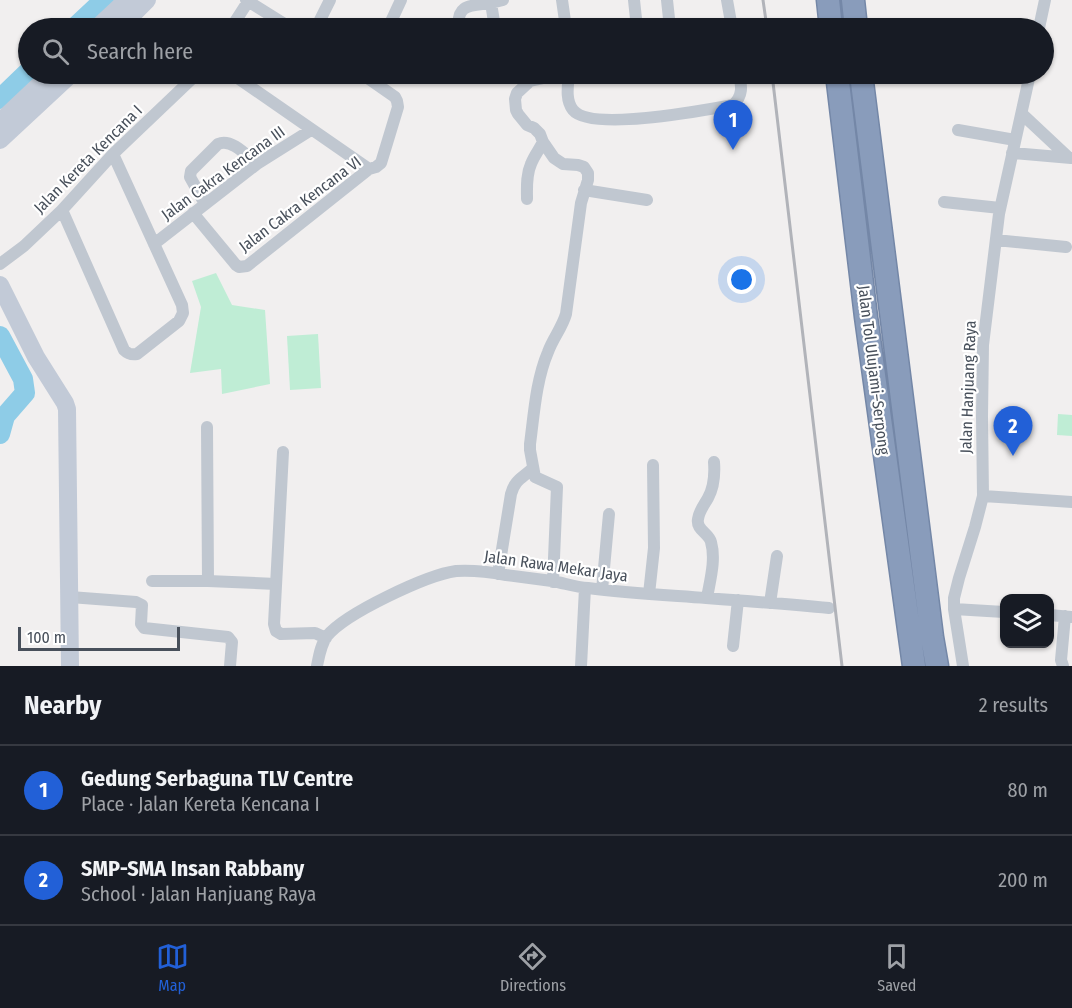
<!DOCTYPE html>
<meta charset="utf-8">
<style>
body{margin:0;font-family:"Fira Sans Condensed",sans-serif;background:#20242c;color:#f1f3f6}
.controls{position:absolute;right:18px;bottom:18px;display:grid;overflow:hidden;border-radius:12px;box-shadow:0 2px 4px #0004}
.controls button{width:54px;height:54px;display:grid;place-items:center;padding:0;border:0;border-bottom:2px solid #363941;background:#171b24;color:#f1f3f6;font:30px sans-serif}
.scale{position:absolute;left:18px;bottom:15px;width:162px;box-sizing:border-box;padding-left:6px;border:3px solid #48505b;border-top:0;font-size:16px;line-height:21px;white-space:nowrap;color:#48505b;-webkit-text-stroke:4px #fff;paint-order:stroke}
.you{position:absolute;left:742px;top:280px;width:21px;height:21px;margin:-15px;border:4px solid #fff;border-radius:50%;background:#1a73e8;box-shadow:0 0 0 9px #1a73e833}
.badge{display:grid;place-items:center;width:39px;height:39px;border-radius:50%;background:#2260d7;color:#fff;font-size:20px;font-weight:700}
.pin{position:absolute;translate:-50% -50px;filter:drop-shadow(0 2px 3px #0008)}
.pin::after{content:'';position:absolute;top:32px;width:21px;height:18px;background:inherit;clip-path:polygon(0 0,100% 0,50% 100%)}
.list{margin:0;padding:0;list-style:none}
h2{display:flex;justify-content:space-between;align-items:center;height:78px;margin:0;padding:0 24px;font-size:26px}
h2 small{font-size:20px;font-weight:400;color:#9ea1a6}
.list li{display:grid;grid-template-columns:39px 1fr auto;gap:18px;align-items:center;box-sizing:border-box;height:90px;padding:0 24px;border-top:2px solid #363941}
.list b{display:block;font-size:22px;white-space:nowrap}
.list p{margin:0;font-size:20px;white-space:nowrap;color:#9ea1a6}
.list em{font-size:20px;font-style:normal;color:#9ea1a6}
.icon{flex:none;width:33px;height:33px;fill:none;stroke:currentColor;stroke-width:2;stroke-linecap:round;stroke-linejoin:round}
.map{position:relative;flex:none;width:1072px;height:666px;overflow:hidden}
.search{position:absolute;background:#171b24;box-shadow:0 2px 4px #0004;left:18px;right:18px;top:18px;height:66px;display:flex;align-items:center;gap:15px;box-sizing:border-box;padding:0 21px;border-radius:33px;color:#9ea1a6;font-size:22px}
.sheet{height:258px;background:#171b24}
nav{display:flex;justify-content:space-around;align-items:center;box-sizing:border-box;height:84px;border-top:2px solid #363941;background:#171b24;font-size:16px;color:#9ea1a6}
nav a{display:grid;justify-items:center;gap:3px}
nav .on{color:#2260d7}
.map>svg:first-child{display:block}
.green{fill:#bfedd5}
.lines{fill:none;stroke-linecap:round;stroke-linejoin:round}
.river{stroke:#8ecce7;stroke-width:20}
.highway-casing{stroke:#7487a7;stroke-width:25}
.street{stroke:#c0c7d0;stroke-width:12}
.secondary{stroke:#c2cad7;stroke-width:18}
.highway{stroke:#899cbb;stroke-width:22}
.rail{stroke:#b1b3b9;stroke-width:3}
.labels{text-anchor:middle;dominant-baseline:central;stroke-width:4.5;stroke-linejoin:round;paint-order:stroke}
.street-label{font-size:16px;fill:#48505b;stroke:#fff}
</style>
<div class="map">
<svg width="1072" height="666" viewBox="0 0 1072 666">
<rect width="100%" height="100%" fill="#f1efef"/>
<path class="green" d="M216,273L232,305L265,310L270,384L222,394L221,369L190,373L201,307L192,281Z
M318,334L321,388L290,390L287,336Z
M1058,414L1072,415V436L1057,435Z"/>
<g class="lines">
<path class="river" d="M74,28L104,0
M0,99L28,72
M0,336L23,379L25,393L5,416L0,434"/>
<defs>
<path id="highway" d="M828,0L831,28
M853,0L856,28
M837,74L866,317L914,666
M861,74L932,637L937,666"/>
</defs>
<use href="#highway" class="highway-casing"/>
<path class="street" d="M246,0L291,28
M562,0L566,28
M634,0L637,28
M667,0L670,28
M727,0L732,28
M231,28L249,0
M316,28L330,0
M388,28L401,0
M459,28C456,3 472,6 491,3
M495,28L491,3L503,0
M1039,28L1045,0
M232,74L369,169
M569,74C568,85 565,100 573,110C591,132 705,110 733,105C743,96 742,86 739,74
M1022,114L1068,157
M958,130L1015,140
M1012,153L1071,158
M584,190L647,200
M527,199C527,188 526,175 531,164C534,156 539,150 543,142
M944,202L1000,208
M205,204L190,177L191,171L218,144C232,138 247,156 257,164
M62,210L124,350C128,354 131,355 137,354L179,321L183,313L182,305L113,154
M193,213L236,265L239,267L247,266L369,169L376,167L381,163L398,107L397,101L395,97L362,74
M996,240L1066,247
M154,244L257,164L311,130
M0,264L24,246L62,210L113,154L197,74
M207,427L208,581
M283,452L274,624L276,631L281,634L315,633L326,638
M983,496L1072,502
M498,574L511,494C515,479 523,478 533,468
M152,581H208L276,584
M553,582L557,487L535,477L530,450V444C534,414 536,380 548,352C553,338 562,328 566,314L581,203L588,180V173L584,167L578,165L563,164L554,158L543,142L540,134L534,128L527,125L518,114L516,110L515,99L517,93L530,81L562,74
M602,590L609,514
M649,594L654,548L653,465
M70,597L136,602L142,605L141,624L144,628L228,637L232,642L230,666
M707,598C710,580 716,560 711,542C709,533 696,530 698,519C699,511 704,505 708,498C714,487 715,475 714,462
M770,603L777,556
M954,609L1004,612
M1050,615L1071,617
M733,646L738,600
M317,666C319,656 321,644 327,636C346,613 427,575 456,571C473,570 490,572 506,575C522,577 537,579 552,581C564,583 575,587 588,588C627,593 666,595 706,598C747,601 788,604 829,608
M581,666L585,588
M963,666L954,609V598L959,578L975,527L983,496L982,416L983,345L999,214L1030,74
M1063,666L1061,660L1065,616"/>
<path class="secondary" d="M97,28L127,0
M119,28L147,0
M0,122L51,74
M0,140L71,74
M0,285L36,357L65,403L67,409L70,666"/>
<use href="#highway" class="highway"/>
<path class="rail" d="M763,0L767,28
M772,74L842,666"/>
</g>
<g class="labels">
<g class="street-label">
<text transform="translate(88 159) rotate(-45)">Jalan Kereta Kencana I</text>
<text transform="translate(223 173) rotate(-36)">Jalan Cakra Kencana III</text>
<text transform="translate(300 204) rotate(-37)">Jalan Cakra Kencana VI</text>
<text transform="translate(874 370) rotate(83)">Jalan Tol Ulujami–Serpong</text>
<text transform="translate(968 387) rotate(-88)">Jalan Hanjuang Raya</text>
<text transform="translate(556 566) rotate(8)">Jalan Rawa Mekar Jaya</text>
</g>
</g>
</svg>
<div class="controls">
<button><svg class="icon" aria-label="layers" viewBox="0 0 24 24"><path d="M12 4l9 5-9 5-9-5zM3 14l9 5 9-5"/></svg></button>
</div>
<div class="scale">100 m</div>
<div class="you"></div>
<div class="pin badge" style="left:733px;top:150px">1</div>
<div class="pin badge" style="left:1013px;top:456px">2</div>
<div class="search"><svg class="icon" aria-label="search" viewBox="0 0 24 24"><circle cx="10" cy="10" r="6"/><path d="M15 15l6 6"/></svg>Search here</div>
</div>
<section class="sheet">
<h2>Nearby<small>2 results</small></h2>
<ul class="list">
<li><span class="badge">1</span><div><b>Gedung Serbaguna TLV Centre</b><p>Place · Jalan Kereta Kencana I</p></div><em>80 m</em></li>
<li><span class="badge">2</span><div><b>SMP-SMA Insan Rabbany</b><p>School · Jalan Hanjuang Raya</p></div><em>200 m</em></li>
</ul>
</section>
<nav>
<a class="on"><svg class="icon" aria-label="map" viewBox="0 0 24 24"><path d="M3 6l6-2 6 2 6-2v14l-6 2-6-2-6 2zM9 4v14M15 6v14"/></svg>Map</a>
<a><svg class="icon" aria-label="directions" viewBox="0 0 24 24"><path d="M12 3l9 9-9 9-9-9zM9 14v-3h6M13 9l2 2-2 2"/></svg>Directions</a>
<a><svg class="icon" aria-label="saved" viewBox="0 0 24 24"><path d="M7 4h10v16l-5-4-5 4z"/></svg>Saved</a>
</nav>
